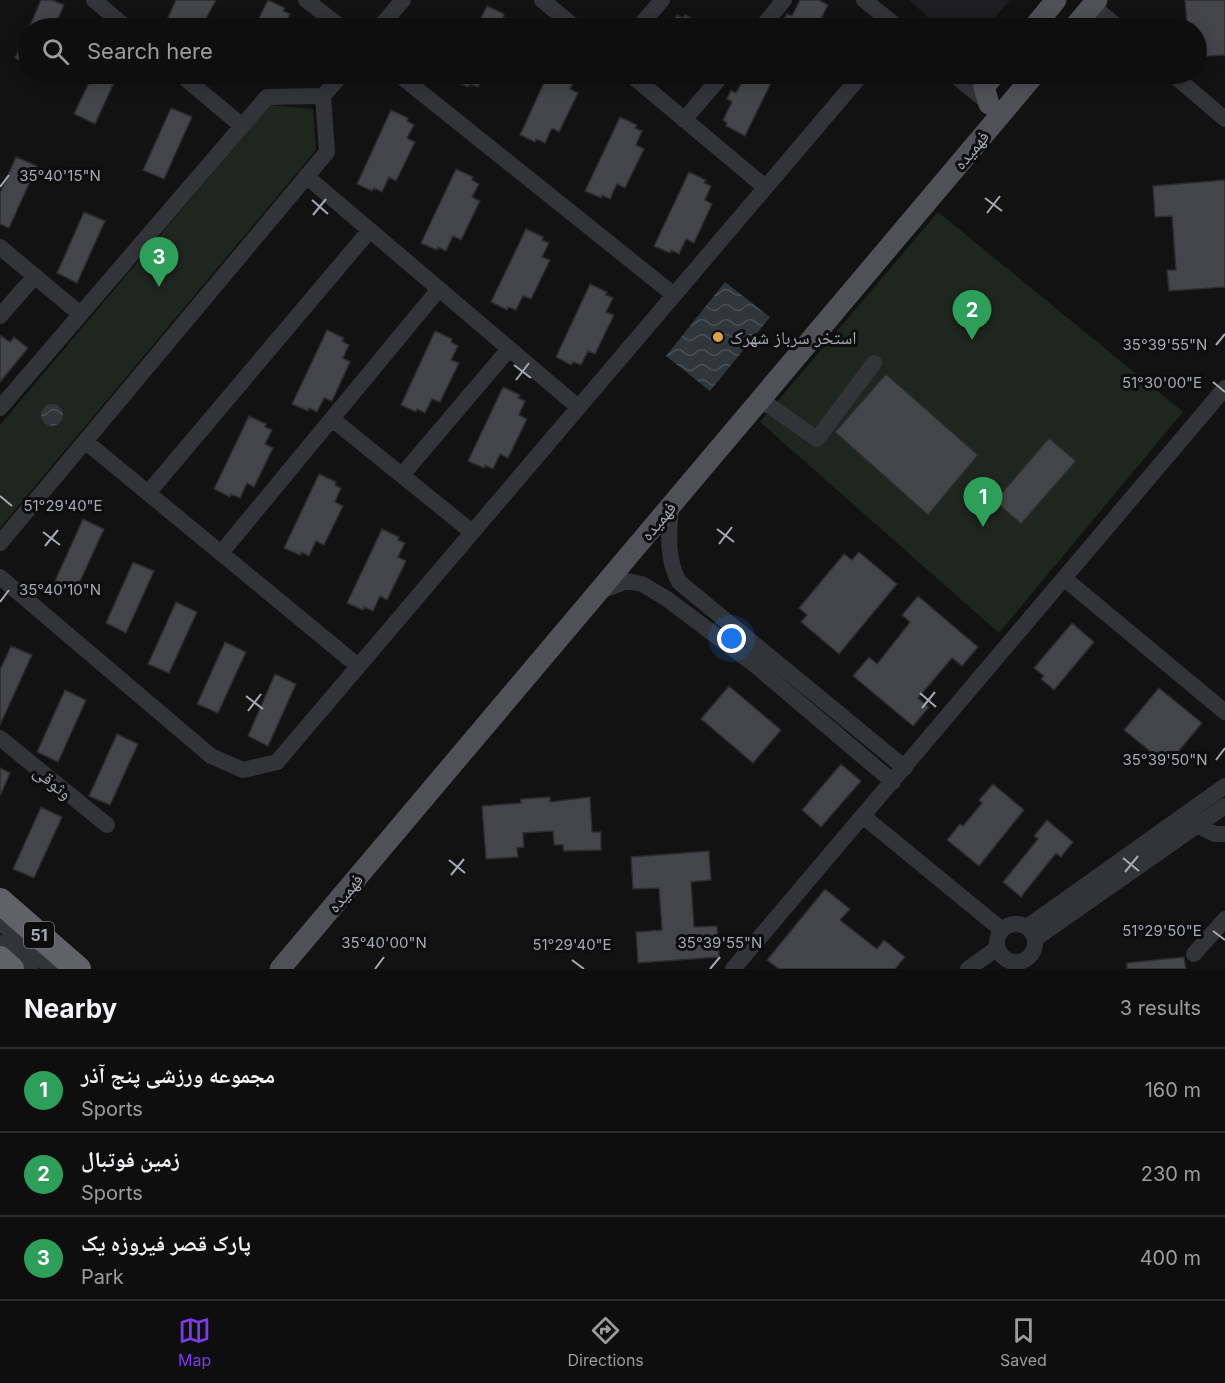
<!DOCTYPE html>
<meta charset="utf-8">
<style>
body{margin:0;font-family:Inter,"Noto Naskh Arabic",sans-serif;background:#1c1c1c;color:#f1f3f6}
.you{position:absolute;left:732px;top:639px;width:21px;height:21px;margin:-15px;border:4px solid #fff;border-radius:50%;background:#1a73e8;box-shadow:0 0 0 9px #1a73e833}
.badge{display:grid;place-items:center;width:39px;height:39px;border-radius:50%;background:#7c3aed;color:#fff;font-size:20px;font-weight:700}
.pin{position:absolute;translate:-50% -50px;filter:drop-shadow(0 2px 3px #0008)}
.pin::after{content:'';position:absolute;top:32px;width:21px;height:18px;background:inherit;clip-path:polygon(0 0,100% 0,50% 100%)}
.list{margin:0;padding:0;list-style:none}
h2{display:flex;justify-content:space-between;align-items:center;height:78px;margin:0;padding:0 24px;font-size:26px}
h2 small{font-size:20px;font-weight:400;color:#9b9c9e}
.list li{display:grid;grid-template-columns:39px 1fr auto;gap:18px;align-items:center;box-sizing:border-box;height:84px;padding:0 24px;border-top:2px solid #2e2e2e}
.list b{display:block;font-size:22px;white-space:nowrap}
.list p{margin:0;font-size:20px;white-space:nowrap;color:#9b9c9e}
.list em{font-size:20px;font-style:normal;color:#9b9c9e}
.icon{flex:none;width:33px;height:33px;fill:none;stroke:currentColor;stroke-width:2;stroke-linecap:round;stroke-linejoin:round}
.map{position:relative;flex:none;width:1225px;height:969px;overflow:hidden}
.search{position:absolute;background:#0e0e0e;box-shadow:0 3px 15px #0003;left:18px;right:18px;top:18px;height:66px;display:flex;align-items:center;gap:15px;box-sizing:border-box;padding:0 21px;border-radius:33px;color:#9b9c9e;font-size:22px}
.sheet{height:330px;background:#0e0e0e}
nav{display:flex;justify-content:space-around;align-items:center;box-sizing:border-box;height:84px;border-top:2px solid #2e2e2e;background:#0e0e0e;font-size:16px;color:#9b9c9e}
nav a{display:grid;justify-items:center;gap:3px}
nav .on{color:#7c3aed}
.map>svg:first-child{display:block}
.built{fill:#1e1e20}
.green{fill:#1f251f}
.water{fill:url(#water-waves)}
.building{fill:#444548;stroke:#2c2c2f;stroke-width:1.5}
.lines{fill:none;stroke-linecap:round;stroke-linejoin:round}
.minor{stroke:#333438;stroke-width:16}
.major{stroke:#505156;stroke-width:21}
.highway{stroke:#606268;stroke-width:26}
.ticks{fill:none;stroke:#a5a9b2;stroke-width:2}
.poi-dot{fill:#dba342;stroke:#0d0d0e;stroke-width:2}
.labels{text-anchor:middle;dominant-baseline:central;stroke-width:6;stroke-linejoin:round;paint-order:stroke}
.shield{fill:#0d0d0e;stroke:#777a81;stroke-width:1.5}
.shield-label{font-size:16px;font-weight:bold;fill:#a5a9b2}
.street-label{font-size:18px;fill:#a5a9b2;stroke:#0d0d0e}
.poi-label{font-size:18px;fill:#a5a9b2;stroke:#0d0d0e;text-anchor:start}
.ticks-label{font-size:15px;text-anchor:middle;fill:#a5a9b2;stroke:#0d0d0e;stroke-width:6;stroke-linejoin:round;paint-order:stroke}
</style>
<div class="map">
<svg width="1225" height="969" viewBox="0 0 1225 969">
<defs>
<pattern id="water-waves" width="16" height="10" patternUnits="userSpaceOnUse" patternTransform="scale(1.5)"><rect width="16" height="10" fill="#2f373c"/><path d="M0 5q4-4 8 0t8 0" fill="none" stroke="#4a5156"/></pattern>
</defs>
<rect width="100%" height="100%" fill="#121213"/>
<path class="built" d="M909,0H1010L986,28H940Z"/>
<path class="green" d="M270,105L313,109L316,150L0,528V425Z
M938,212L1183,412L999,633L760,422Z"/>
<path class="water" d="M725,282L770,317L710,391L666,356Z
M41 415a11 11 0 1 1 22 0a11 11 0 1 1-22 0Z"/>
<path class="building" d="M41,0H52L64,5L54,28H29Z
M176,0H216L204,22L197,18L192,28H173L165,24Z
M268,0L285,8L283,11L290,14L284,28H254Z
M800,0H819L828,5L816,28H786L788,25L782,23L787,14L792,16Z
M1185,0H1225V55L1197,57V28H1193V24H1187Z
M487,6L504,14L503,17L510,20L506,28H476Z
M677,15L683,18L685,15L713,28H670Z
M28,29V64L15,58Z
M93,74H118L95,124L74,114Z
M441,74H485L478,87L470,84L468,87Z
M548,74H578L570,89L578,93L559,132L552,128L545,143L536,139L535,142L520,135Z
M746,74H756L772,81L745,136L726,126L727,123L723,120L732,102L727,99L731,90L736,93Z
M171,108L192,117L164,179L143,170Z
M391,110L408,118L407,121L414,125L407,138L415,142L396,181L389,177L382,192L374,188L372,191L357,184Z
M620,117L637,125L635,128L642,131L636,145L644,149L625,188L617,184L610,199L602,195L601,198L585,191Z
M16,157L37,166L9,228L0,224V193Z
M456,169L473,177L472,180L479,184L472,197L480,201L461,240L453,236L446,251L438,247L437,250L421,243Z
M689,172L706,180L704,183L711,186L705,200L712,204L694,243L686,239L679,254L671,250L670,253L654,246Z
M1225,180V287L1169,291L1167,270H1176L1172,216L1155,217L1153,186Z
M84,212L105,221L77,283L57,273Z
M526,229L543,237L542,240L549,243L542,257L550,260L531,299L523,296L516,310L508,307L507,310L491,302Z
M590,284L607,292L606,295L613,298L606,312L614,315L595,354L588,351L581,365L573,362L571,365L556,357Z
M327,330L344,338L342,341L349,345L343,358L350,362L332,401L324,398L317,412L309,408L308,411L292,404Z
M435,331L452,339L451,342L458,346L451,360L459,363L440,402L432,399L425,413L417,409L416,412L401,405Z
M0,335L10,342L14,337L28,348L0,382Z
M886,374L978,455L928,515L835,432Z
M503,387L520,395L518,398L525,401L519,415L527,419L508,458L500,454L493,469L485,465L484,468L468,461Z
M249,416L266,424L265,427L272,430L265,444L273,448L254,487L247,483L240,498L231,494L230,497L214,489Z
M1049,438L1076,461L1021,524L995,501Z
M319,474L336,482L335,485L341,488L335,502L343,506L324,545L316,541L309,556L301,552L300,555L284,548Z
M83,519L104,529L76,590L55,581Z
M382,529L399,537L398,540L405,543L398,557L406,561L387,600L380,596L373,611L364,607L363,610L347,603Z
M859,552L897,584L839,654L801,622L807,615L799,608L844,554L852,560Z
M133,562L154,571L126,633L106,623Z
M918,596L978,647L962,666L952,658L918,698L929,707L913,726L853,676L869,657L877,664L896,640L910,622L902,615Z
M176,602L197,612L169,673L148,664Z
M1072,623L1094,642L1054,690L1041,679L1044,676L1034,668Z
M225,642L246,652L218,713L197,704Z
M11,646L32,655L0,725V670Z
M275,674L296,684L268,746L248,736Z
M729,686L781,730L753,763L701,719Z
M1159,688L1202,723L1167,765L1124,730Z
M65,690L86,700L58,762L37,752Z
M117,734L138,744L110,805L89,796Z
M841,764L861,781L821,827L802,810Z
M0,768L10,773L0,796Z
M993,784L1024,810L979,866L947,840L960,824L963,826L982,803L979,800Z
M550,797V802L590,797L592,832H601V850L564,851L563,845H554L553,831L523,833L524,847L517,848L518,857L486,859L482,806L521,803V799Z
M41,807L62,817L34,878L13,869Z
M1047,820L1073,842L1061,857L1056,853L1021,897L1003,882L1038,839L1034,836Z
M709,851L711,880L691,882L694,927L717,926L719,957L638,963L636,932L662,930L659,888L633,889L631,857Z
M825,889L850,909L840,920L877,949L884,940L905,957L895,969H779L767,960Z
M1184,957L1186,969H1127V963Z"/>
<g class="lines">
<path class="minor" d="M94,0L127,28
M306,0L342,28
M542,0L576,28
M864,0L899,28
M1093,6L1119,28
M379,28L403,0
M638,28L662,0
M761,28L784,0
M180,74L242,126
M398,74L674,295
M630,74L765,187
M953,74L991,105
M1172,74L1225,119
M684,120L723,74
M306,176L578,407
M0,247L80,314
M0,316L35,276
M760,399L817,439L874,363
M0,408L267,97L323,96
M332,419L472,532
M86,442L358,666
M402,475L509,349
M148,493L370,230
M671,506C669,533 666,558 679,582L905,768
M0,543L327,152L323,96L342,74
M221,553L439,289
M0,577L211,756L243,770L277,762L862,74
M1065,579L1225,712
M598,592L627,581L642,584L667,599L755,665L893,782
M0,738L107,825
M864,817L1002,930
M1197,825L1215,834H1225
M0,922L52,969
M997 943a19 19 0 1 1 38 0a19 19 0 1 1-38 0Z
M1027,927L1225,786
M1035,939L1225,806
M0,943L30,969
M1194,954L1225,919
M733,969L1225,388
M968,969L997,948"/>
<path class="major" d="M1033,28L1056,0
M1073,28L1097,0
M989,104L984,87L995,74
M280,969L1035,74"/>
<path class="highway" d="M0,901L78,969
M0,959L11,969"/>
</g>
<path class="ticks" d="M0,187L9,175M985,198L1002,211M312,200L328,214M987,213L1000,196M313,215L326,199M1216,345L1225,334M514,365L531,378M516,380L529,363M1213,382L1225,392M0,496L12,506M717,529L734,542M43,532L60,545M719,544L732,527M45,546L58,530M0,602L9,590M920,693L936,707M246,696L263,709M922,708L935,692M248,711L261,694M1216,760L1225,748M1123,858L1139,871M449,860L465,873M1125,872L1138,856M451,875L464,859M1213,931L1225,940M572,960L584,969M375,969L384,957M710,969L720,957"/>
<circle class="poi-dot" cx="718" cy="337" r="6"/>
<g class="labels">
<rect class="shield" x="24" y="922" width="30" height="26" rx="4.5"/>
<g class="shield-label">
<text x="39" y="935">51</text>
</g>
<g class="street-label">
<text transform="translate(971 150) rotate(-50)">فهمیده</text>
<text transform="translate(658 521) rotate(-50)">فهمیده</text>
<text transform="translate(53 782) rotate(39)">وثوقی</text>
<text transform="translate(345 893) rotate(-50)">فهمیده</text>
</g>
<g class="poi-label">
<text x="730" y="337">استخر سرباز شهرک</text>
</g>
</g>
<g class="ticks-label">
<text x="60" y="181">35°40'15"N</text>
<text x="1165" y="350">35°39'55"N</text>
<text x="1162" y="388">51°30'00"E</text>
<text x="63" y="511">51°29'40"E</text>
<text x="60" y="595">35°40'10"N</text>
<text x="1165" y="765">35°39'50"N</text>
<text x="1162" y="936">51°29'50"E</text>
<text x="384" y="948">35°40'00"N</text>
<text x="720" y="948">35°39'55"N</text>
<text x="572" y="950">51°29'40"E</text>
</g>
</svg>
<div class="you"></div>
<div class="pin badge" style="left:983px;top:527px;background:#2e9e5b">1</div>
<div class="pin badge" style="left:972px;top:340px;background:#2e9e5b">2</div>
<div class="pin badge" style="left:159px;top:287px;background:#2e9e5b">3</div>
<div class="search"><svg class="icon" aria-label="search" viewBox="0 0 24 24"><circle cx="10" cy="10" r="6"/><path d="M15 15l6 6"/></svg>Search here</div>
</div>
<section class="sheet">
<h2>Nearby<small>3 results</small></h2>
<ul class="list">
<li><span class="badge" style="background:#2e9e5b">1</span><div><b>مجموعه ورزشی پنج آذر</b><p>Sports</p></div><em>160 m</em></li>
<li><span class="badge" style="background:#2e9e5b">2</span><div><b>زمین فوتبال</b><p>Sports</p></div><em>230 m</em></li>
<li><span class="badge" style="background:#2e9e5b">3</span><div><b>پارک قصر فیروزه یک</b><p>Park</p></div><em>400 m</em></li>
</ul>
</section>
<nav>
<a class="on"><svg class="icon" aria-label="map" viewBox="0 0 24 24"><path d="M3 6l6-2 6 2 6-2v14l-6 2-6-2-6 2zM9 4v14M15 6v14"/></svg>Map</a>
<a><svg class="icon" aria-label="directions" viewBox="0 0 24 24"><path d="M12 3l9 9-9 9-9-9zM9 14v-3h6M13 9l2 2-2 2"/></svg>Directions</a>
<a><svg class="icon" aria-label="saved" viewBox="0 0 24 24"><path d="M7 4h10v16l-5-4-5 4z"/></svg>Saved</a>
</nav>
